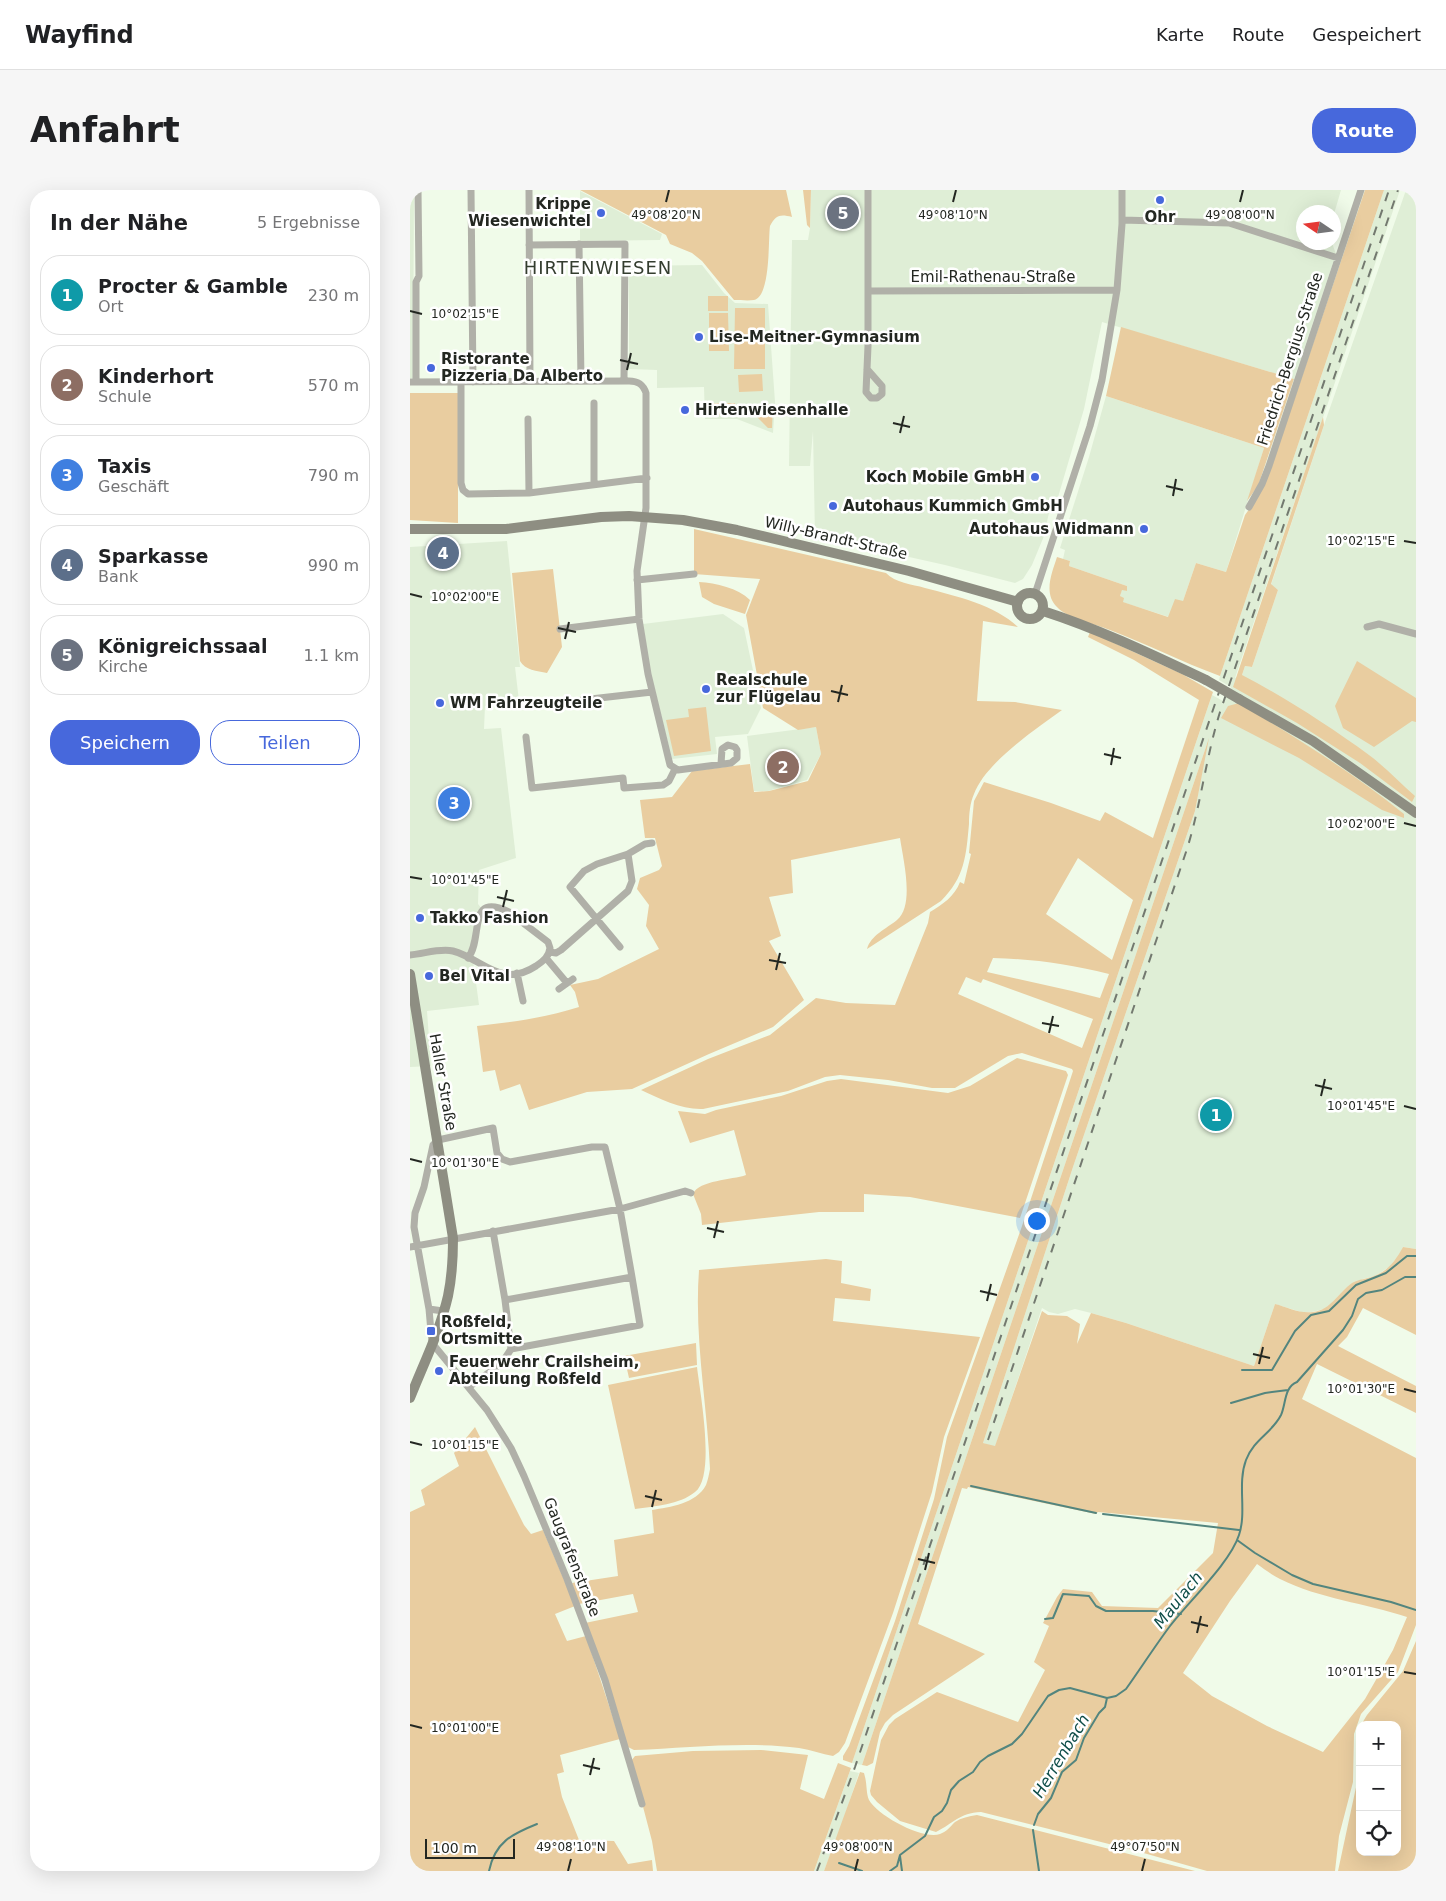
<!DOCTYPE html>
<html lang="de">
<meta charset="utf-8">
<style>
body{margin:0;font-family:"DejaVu Sans",sans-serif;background:#f6f6f6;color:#202124}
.controls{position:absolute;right:15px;bottom:15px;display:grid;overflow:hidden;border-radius:10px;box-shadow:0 5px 20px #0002}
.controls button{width:45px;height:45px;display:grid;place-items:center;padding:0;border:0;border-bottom:1px solid #e0e0e0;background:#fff;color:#202124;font:25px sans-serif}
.compass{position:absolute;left:886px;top:15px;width:45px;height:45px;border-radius:50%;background:#fff;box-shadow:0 5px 20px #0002;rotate:283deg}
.scale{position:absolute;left:15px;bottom:12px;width:90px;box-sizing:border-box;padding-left:5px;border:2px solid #232721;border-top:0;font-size:14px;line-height:18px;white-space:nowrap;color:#232721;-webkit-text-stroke:4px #fff;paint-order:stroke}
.you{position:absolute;left:626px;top:1030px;width:18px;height:18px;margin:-12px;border:4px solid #fff;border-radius:50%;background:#1a73e8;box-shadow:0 0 0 8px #1a73e833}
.badge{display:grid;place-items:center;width:32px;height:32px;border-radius:50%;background:#4768dc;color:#fff;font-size:16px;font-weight:700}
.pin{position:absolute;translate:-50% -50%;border:2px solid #fff;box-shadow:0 1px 5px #0006}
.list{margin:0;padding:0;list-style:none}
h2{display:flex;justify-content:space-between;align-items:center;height:65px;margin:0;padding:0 20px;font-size:21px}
h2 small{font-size:16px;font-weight:400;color:#757577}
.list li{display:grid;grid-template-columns:32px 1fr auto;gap:15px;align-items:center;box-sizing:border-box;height:80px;margin:0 10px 10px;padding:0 10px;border:1px solid #e0e0e0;border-radius:20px}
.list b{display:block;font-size:19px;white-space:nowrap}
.list p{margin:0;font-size:16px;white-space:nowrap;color:#757577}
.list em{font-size:16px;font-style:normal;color:#757577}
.actions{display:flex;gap:10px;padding:15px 20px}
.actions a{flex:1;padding:11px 0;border:1px solid #4768dc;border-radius:20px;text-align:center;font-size:18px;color:#4768dc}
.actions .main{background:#4768dc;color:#fff}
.icon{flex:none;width:28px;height:28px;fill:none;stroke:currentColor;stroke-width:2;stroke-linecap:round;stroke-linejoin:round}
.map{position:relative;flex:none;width:1006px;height:1681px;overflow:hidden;border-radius:20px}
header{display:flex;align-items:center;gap:30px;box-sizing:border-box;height:70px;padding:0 25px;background:#fff;border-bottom:1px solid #e0e0e0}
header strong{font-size:24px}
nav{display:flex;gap:28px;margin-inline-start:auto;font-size:18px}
.intro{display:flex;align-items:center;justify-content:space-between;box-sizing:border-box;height:120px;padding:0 30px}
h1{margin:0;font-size:35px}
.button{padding:12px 22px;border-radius:20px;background:#4768dc;color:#fff;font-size:18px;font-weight:700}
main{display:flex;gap:30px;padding:0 30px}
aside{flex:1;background:#fff;border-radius:20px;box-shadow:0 5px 20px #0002}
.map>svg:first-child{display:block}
.built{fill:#dfeed6}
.green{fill:#e9cda0;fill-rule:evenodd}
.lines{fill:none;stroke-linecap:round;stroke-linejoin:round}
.stream{stroke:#53857e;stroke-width:2}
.street{stroke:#b0b0a8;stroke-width:7}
.secondary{stroke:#8e8e82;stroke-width:10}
.rail{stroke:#73796f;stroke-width:2;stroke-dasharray:9 9;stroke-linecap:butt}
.secondary-bridge{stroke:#8e8e82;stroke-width:10}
.ticks{fill:none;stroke:#232721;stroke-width:2}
.poi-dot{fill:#4768dc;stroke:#fff;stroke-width:2}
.labels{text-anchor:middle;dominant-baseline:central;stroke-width:5;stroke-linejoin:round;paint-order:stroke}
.poi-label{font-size:15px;font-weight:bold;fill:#232721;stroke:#fff;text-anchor:start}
.street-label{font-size:15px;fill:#232721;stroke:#fff}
.water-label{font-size:16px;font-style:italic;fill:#0f4e49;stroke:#fff}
.quarter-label{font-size:18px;letter-spacing:1px;fill:#343d2f;stroke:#fff}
.ticks-label{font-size:12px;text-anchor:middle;fill:#232721;stroke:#fff;stroke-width:5;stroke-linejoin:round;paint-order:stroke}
</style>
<header>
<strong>Wayfind</strong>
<nav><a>Karte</a><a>Route</a><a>Gespeichert</a></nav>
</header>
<div class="intro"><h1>Anfahrt</h1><a class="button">Route</a></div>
<main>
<aside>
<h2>In der Nähe<small>5 Ergebnisse</small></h2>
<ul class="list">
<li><span class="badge" style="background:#0f9aa8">1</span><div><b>Procter &amp; Gamble</b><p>Ort</p></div><em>230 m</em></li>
<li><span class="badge" style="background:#8d6e63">2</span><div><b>Kinderhort</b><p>Schule</p></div><em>570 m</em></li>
<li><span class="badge" style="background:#3f7fe0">3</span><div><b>Taxis</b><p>Geschäft</p></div><em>790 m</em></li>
<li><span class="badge" style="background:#5c6f8a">4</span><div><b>Sparkasse</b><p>Bank</p></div><em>990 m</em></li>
<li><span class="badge" style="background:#6b7280">5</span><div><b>Königreichssaal</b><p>Kirche</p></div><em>1.1 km</em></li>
</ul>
<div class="actions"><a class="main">Speichern</a><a>Teilen</a></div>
</aside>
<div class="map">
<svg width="1006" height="1681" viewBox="0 0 1006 1681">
<rect width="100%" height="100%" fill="#f0fbe9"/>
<path class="built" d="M0,0H4L3,188H0Z
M401,0H931L924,24V22H894V52L922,53L926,64L884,189L692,132L674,219L646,314L641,313L634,346L622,375L613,389L605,393L535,375L405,346L403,241L400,276H379L382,50H398L400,38Z
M974,0H990L825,488L832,485L835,476L842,477L868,400L861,395L914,235L996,0H1006V1059L993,1057L988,1067L979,1077L965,1086L953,1089L936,1098L920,1115L914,1119L902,1122H891L865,1114L844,1176L716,1133L681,1123L665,1119L648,1124L639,1122L632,1118L585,1257L573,1253L663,977L785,621L797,554L452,1575L442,1573L802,505L813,511L816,508L821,497L809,490L810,486Z
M170,1L252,44L250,50L170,51Z
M292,75L314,103L325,113L358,114L365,212L363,243L327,229H295L294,197L247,198V180L219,179V76Z
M696,206L854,258L816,382L786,373L773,411L759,427L712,412L710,406L712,399L717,401V396L659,376L660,371L653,369L655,360L650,358L679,267Z
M97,351L110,477H105L109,511L75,516L74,539L91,538L106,668L69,680L68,714L72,719L62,763L69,815L17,821L21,876L0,877V357Z
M313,424L334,438L351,518L338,544L305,547L307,564L262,569L240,480L233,434Z
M406,537L411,564L397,590L358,601H344L337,546Z
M440,1581L449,1583L431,1637L414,1681H404Z"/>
<path class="green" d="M170,0H376L382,27C370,24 366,25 360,36C358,50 361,106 344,110C338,111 330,110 324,110L292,71L282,63L260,54L256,45Z
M393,0H401L400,38L397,35Z
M955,0H974L810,486C772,472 737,454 700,440C686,434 658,429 647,417C633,403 642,383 647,367L660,371L659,376L717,396V401L712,400L710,406L714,408L713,412L758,427L765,409L773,411L786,373L816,382L835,325L845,311L884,210Z
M298,106H318V121H298Z
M325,118H355V179H324Z
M299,123H318L319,161H299Z
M711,137L884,189L848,296L837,311L854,258L696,206Z
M352,184L353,201L329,202L328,185Z
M0,203H48V333L0,330Z
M303,213H325V225H303Z
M339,214H363L362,238H358L337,217Z
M913,227L914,235L861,394L868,400L842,477L835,476L832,485C876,508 919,536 959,565C975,577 990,593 1005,606L1002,612L950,573L887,533L823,497Z
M284,339L476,383C485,393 502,394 515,398C546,406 585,415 608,437L573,431L567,511L605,512L652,520C626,539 576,572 564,604C560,613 559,624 559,634C556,666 555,687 531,711L457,759C461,745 476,739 487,730C505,715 493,669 490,648L381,670L383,703L359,707L371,746L359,751L394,810L363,837L299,864L222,899L177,902L119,920L110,894L90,901L85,880L73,882L67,836C102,832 135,828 169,817L165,802L160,795L188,789L249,759L236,736L239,715L227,699L230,688L249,680L252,676L245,648H235L230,610L262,607L282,581L340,574L344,602L359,601L398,591L411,564L406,537L388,540L353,518L336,425L350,389L284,384Z
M143,379L152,457L137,483C127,481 115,480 110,471L102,383Z
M289,392C306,393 328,398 340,410L335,424L304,414L292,407Z
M680,442L772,484L803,502L442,1573L433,1570V1566L439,1556L485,1431L524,1309L537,1247L611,1039L663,881L662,879L612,863L598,866L545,898H522L478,890L430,885L415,887L378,901L293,919C272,920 250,909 231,900L298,869L360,845L406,808L436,813L485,815L518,733L520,722C532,715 545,706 550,692L554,694L561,664L559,663L564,611L574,592L641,613L690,631L695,622L743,648L789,510L724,470L678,447ZM668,668L723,710L702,770L636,724ZM583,768C624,769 658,774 699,784L690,808L662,801L577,782ZM556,787L571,793L573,789L683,829L672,858L548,804Z
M947,471L1006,508V532L1002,531L964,557L933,538L925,516Z
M829,513C886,548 942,582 994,624V628L972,620L889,568L811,528L818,516Z
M296,517L301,561L264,566L256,530L279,527L278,519Z
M799,548L785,621L663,977L573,1253L585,1256L632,1121L638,1125L657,1126L670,1134L667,1154L681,1123L716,1133L844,1176L865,1114C877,1117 890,1124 903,1122C921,1120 928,1103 942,1093C949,1089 957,1089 964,1086C978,1081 986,1070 993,1057L1006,1059V1145L953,1118L937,1147L928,1156L1006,1196V1223L907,1174L892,1209L1006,1268V1435L988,1482L951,1524L944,1544L943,1592L929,1646L925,1681H797L723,1660L571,1622C549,1623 544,1633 526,1642L490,1631L467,1612L461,1605L460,1601L471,1550L479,1535L485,1529L527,1502L608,1532L635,1480L624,1472L639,1436L633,1433L647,1407L653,1399L682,1402L692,1416L748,1418L803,1363L808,1333L688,1322L686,1324L558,1297L557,1299L552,1298L508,1434L575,1464L483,1525L475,1533L470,1542L463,1573L457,1576L452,1575ZM847,1374C854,1379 862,1385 870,1389C910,1409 955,1413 997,1427L983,1460L955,1509L913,1562L857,1536L802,1506L773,1483L820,1411Z
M607,868L656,881L658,885L610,1028L500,1007L454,1004V1022H409L292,1035L291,1024L283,1004C289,990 322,990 336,985L324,940L280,953L268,921L295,924L306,920L371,906L417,891L431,889L538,903L560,896Z
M416,1069L432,1071L431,1093L461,1099L460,1111L425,1108L423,1131L570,1147L534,1247L522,1302L483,1423L435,1553L429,1562L423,1566C412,1564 401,1560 389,1558C335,1551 278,1558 224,1560L218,1557L175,1433L228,1422L223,1404L169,1414L162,1393L208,1386L204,1350L244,1343L242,1320C260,1317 286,1314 296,1295C298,1290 299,1284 300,1279C297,1212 284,1148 289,1080Z
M286,1153L287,1175L219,1188L214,1166Z
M287,1177C290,1203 306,1286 285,1302C269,1315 245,1316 225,1319L198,1195Z
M65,1237L114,1335L121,1344L133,1340L165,1416L145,1424L157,1451L176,1446L210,1549L150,1565L154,1582L147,1584L152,1607L169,1650L204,1651L218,1674L242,1670L243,1681H0V1322L15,1315L11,1300L49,1276L44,1263Z
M1006,1451V1681H928L948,1588V1549L950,1539V1662H987V1535H951L957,1525L993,1481Z
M351,1560L398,1565L390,1599L414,1609L428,1573L441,1578L404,1681H247L242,1651L221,1571L225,1566L283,1561Z
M450,1582L454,1583L455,1587C457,1594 456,1603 459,1610C468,1626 513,1650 530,1644C536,1642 540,1637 545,1632C551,1628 559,1626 567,1625L785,1681H414Z"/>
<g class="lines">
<path class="stream" d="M832,1180H862L885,1141L901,1125L919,1121L946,1095L976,1083L997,1066H1006
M821,1213L855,1203L878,1200
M561,1296L686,1323
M693,1324L829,1340
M827,1350L845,1363L882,1385L903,1394L981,1412L1006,1420
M635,1429L643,1428L653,1404L679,1406L686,1416L696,1421H743L771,1424
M624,1635L628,1624L641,1608L652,1582L666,1570L674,1548L689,1523L695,1517L697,1508
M623,1640L629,1681
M490,1666L492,1681
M429,1673L452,1681
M79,1681C85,1652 102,1644 127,1634
M480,1681L487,1676L490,1665L515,1646L524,1627L532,1621L537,1613L541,1600L549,1591L563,1582L570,1572L578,1566L602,1554L612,1544L638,1506L649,1500L660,1498L697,1508L706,1506L716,1499C731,1478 745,1456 760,1436C779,1411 820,1373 829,1345C837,1321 827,1294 836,1270C844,1249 862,1243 871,1225C876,1214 874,1197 887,1192L933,1140L942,1126L948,1109L956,1103L972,1100L995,1087H1006"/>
<path class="street" d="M61,0L63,192
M119,0L120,190
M712,30L819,33L928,68
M169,54L171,190
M119,55L215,54L214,191
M459,101L707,100
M457,179L472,196V204L467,208H461L456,202L458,156V0
M0,192L219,191C228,191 233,194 236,203V318L227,381L229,429L238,484L260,575L268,580L321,573L327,568V560L325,557L318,555L312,559L311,574
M6,192V92L9,86L8,0
M51,192V293L53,300L58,304L119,303L237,288
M184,213V294
M118,229L119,303
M839,317L852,294L859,276L951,0
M227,390L284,384
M625,404L680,236L692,190L707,100L712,34V0
M957,437L969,434L1006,444
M150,439L229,429
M172,510L242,502
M116,547L122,598L213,588L214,598L253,595L259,591L265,579
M218,664L235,654L242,653
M140,762L146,763L151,760L218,701L222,691L218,664L187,674L174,681L160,697L210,757
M0,765C14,764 29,758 43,761C73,769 91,799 126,776C133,771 139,767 140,758L138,752L99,722C56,701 74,748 58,768
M136,768L157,793
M107,783L113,811
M149,799L163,789
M0,1057L210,1019L275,1001L281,1003
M95,1110L222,1087L210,1019L195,957H182L100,972L92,969L87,963L83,938L28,950L23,955L14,997L5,1023L4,1037L19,1119L22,1153L77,1220L101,1258L114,1286L157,1389L195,1490L232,1614
M19,1119L33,1121
M101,1159L230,1135L222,1087
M59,1197L92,1173L101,1159L95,1110L83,1041"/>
<path class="secondary" d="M0,339H96L191,327L219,326L273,330L327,340L499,381L608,412
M607 416a13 13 0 1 1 26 0a13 13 0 1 1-26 0Z
M633,421C689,439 743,465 796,490
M829,509L903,551L1006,623
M0,784L43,1048C43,1067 42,1087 38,1106C30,1141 13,1175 0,1208"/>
<path class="rail" d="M578,1250L777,659C791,614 796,567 810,522L988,0
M407,1681L445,1577L979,0"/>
<path class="secondary-bridge" d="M796,490L829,509"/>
</g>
<path class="ticks" d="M256,12L259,0M543,12L546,0M830,12L833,0M0,121L12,124M210,170L228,174M217,180L221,163M483,233L500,237M490,243L494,226M756,296L773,300M763,306L766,289M994,351L1006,353M0,404L12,407M148,438L166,442M155,449L159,432M421,501L438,505M428,512L432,495M694,564L711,568M701,575L704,558M994,633L1006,636M0,687L12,689M87,707L104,711M93,717L97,700M359,770L376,773M366,780L370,763M632,833L649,836M639,843L643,826M905,895L922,899M911,906L915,889M994,916L1006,919M0,969L12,972M297,1038L314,1042M304,1048L308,1031M570,1101L587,1105M577,1111L581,1094M843,1164L860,1168M849,1174L853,1157M994,1199L1006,1202M0,1252L12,1255M235,1306L252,1310M242,1317L246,1300M508,1369L525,1373M515,1380L519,1363M781,1432L798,1436M787,1443L791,1426M994,1482L1006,1484M0,1535L12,1538M173,1575L190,1579M180,1585L184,1568M158,1681L161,1669M445,1681L448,1669M732,1681L735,1669"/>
<g class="poi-dot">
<circle cx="750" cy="10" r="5"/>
<circle cx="191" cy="23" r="5"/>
<circle cx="289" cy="147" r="5"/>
<circle cx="21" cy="178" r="5"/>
<circle cx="275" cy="220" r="5"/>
<circle cx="625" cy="287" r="5"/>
<circle cx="423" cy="316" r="5"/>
<circle cx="734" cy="339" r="5"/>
<circle cx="296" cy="499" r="5"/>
<circle cx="30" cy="513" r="5"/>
<circle cx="10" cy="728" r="5"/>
<circle cx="19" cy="786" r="5"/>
<rect x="16" y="1136" width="10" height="10" rx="2.5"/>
<circle cx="29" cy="1181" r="5"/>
</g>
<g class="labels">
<g class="poi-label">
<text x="181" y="14" text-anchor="end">Krippe<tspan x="181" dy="17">Wiesenwichtel</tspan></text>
<text x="750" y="27" text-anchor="middle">Ohr</text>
<text x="299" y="147">Lise-Meitner-Gymnasium</text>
<text x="31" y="169">Ristorante<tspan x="31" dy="17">Pizzeria Da Alberto</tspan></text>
<text x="285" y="220">Hirtenwiesenhalle</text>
<text x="615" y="287" text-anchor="end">Koch Mobile GmbH</text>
<text x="433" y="316">Autohaus Kummich GmbH</text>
<text x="724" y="339" text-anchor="end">Autohaus Widmann</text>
<text x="306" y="490">Realschule<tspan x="306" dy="17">zur Flügelau</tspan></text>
<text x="40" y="513">WM Fahrzeugteile</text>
<text x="20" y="728">Takko Fashion</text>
<text x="29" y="786">Bel Vital</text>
<text x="31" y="1132">Roßfeld,<tspan x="31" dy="17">Ortsmitte</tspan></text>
<text x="39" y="1172">Feuerwehr Crailsheim,<tspan x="39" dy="17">Abteilung Roßfeld</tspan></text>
</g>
<g class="street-label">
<text x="583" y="87">Emil-Rathenau-Straße</text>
<text transform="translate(880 169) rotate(-72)">Friedrich-Bergius-Straße</text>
<text transform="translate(426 348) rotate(13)">Willy-Brandt-Straße</text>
<text transform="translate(33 892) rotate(80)">Haller Straße</text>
<text transform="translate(162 1367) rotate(68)">Gaugrafenstraße</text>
</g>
<g class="water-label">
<text transform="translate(768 1410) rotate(-51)">Maulach</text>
<text transform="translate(651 1566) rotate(-59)">Herrenbach</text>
</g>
<g class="quarter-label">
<text x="188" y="77">HIRTENWIESEN</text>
</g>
</g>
<g class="ticks-label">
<text x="256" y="29">49°08'20"N</text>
<text x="543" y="29">49°08'10"N</text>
<text x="830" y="29">49°08'00"N</text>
<text x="55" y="128">10°02'15"E</text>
<text x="951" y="355">10°02'15"E</text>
<text x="55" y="411">10°02'00"E</text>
<text x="951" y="638">10°02'00"E</text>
<text x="55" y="694">10°01'45"E</text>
<text x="951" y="920">10°01'45"E</text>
<text x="55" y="977">10°01'30"E</text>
<text x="951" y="1203">10°01'30"E</text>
<text x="55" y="1259">10°01'15"E</text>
<text x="951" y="1486">10°01'15"E</text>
<text x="55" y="1542">10°01'00"E</text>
<text x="161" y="1661">49°08'10"N</text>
<text x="448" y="1661">49°08'00"N</text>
<text x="735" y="1661">49°07'50"N</text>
</g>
</svg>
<div class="controls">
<button>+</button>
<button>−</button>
<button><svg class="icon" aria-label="locate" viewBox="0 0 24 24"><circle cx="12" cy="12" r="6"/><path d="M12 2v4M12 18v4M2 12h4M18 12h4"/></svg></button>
</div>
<svg class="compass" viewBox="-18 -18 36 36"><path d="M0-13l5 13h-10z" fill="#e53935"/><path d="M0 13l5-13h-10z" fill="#757577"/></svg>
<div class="scale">100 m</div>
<div class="you"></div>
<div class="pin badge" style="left:806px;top:925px;background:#0f9aa8">1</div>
<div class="pin badge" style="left:373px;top:577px;background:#8d6e63">2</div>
<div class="pin badge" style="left:44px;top:613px;background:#3f7fe0">3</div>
<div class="pin badge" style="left:33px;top:363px;background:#5c6f8a">4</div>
<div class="pin badge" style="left:433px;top:23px;background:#6b7280">5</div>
</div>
</main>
